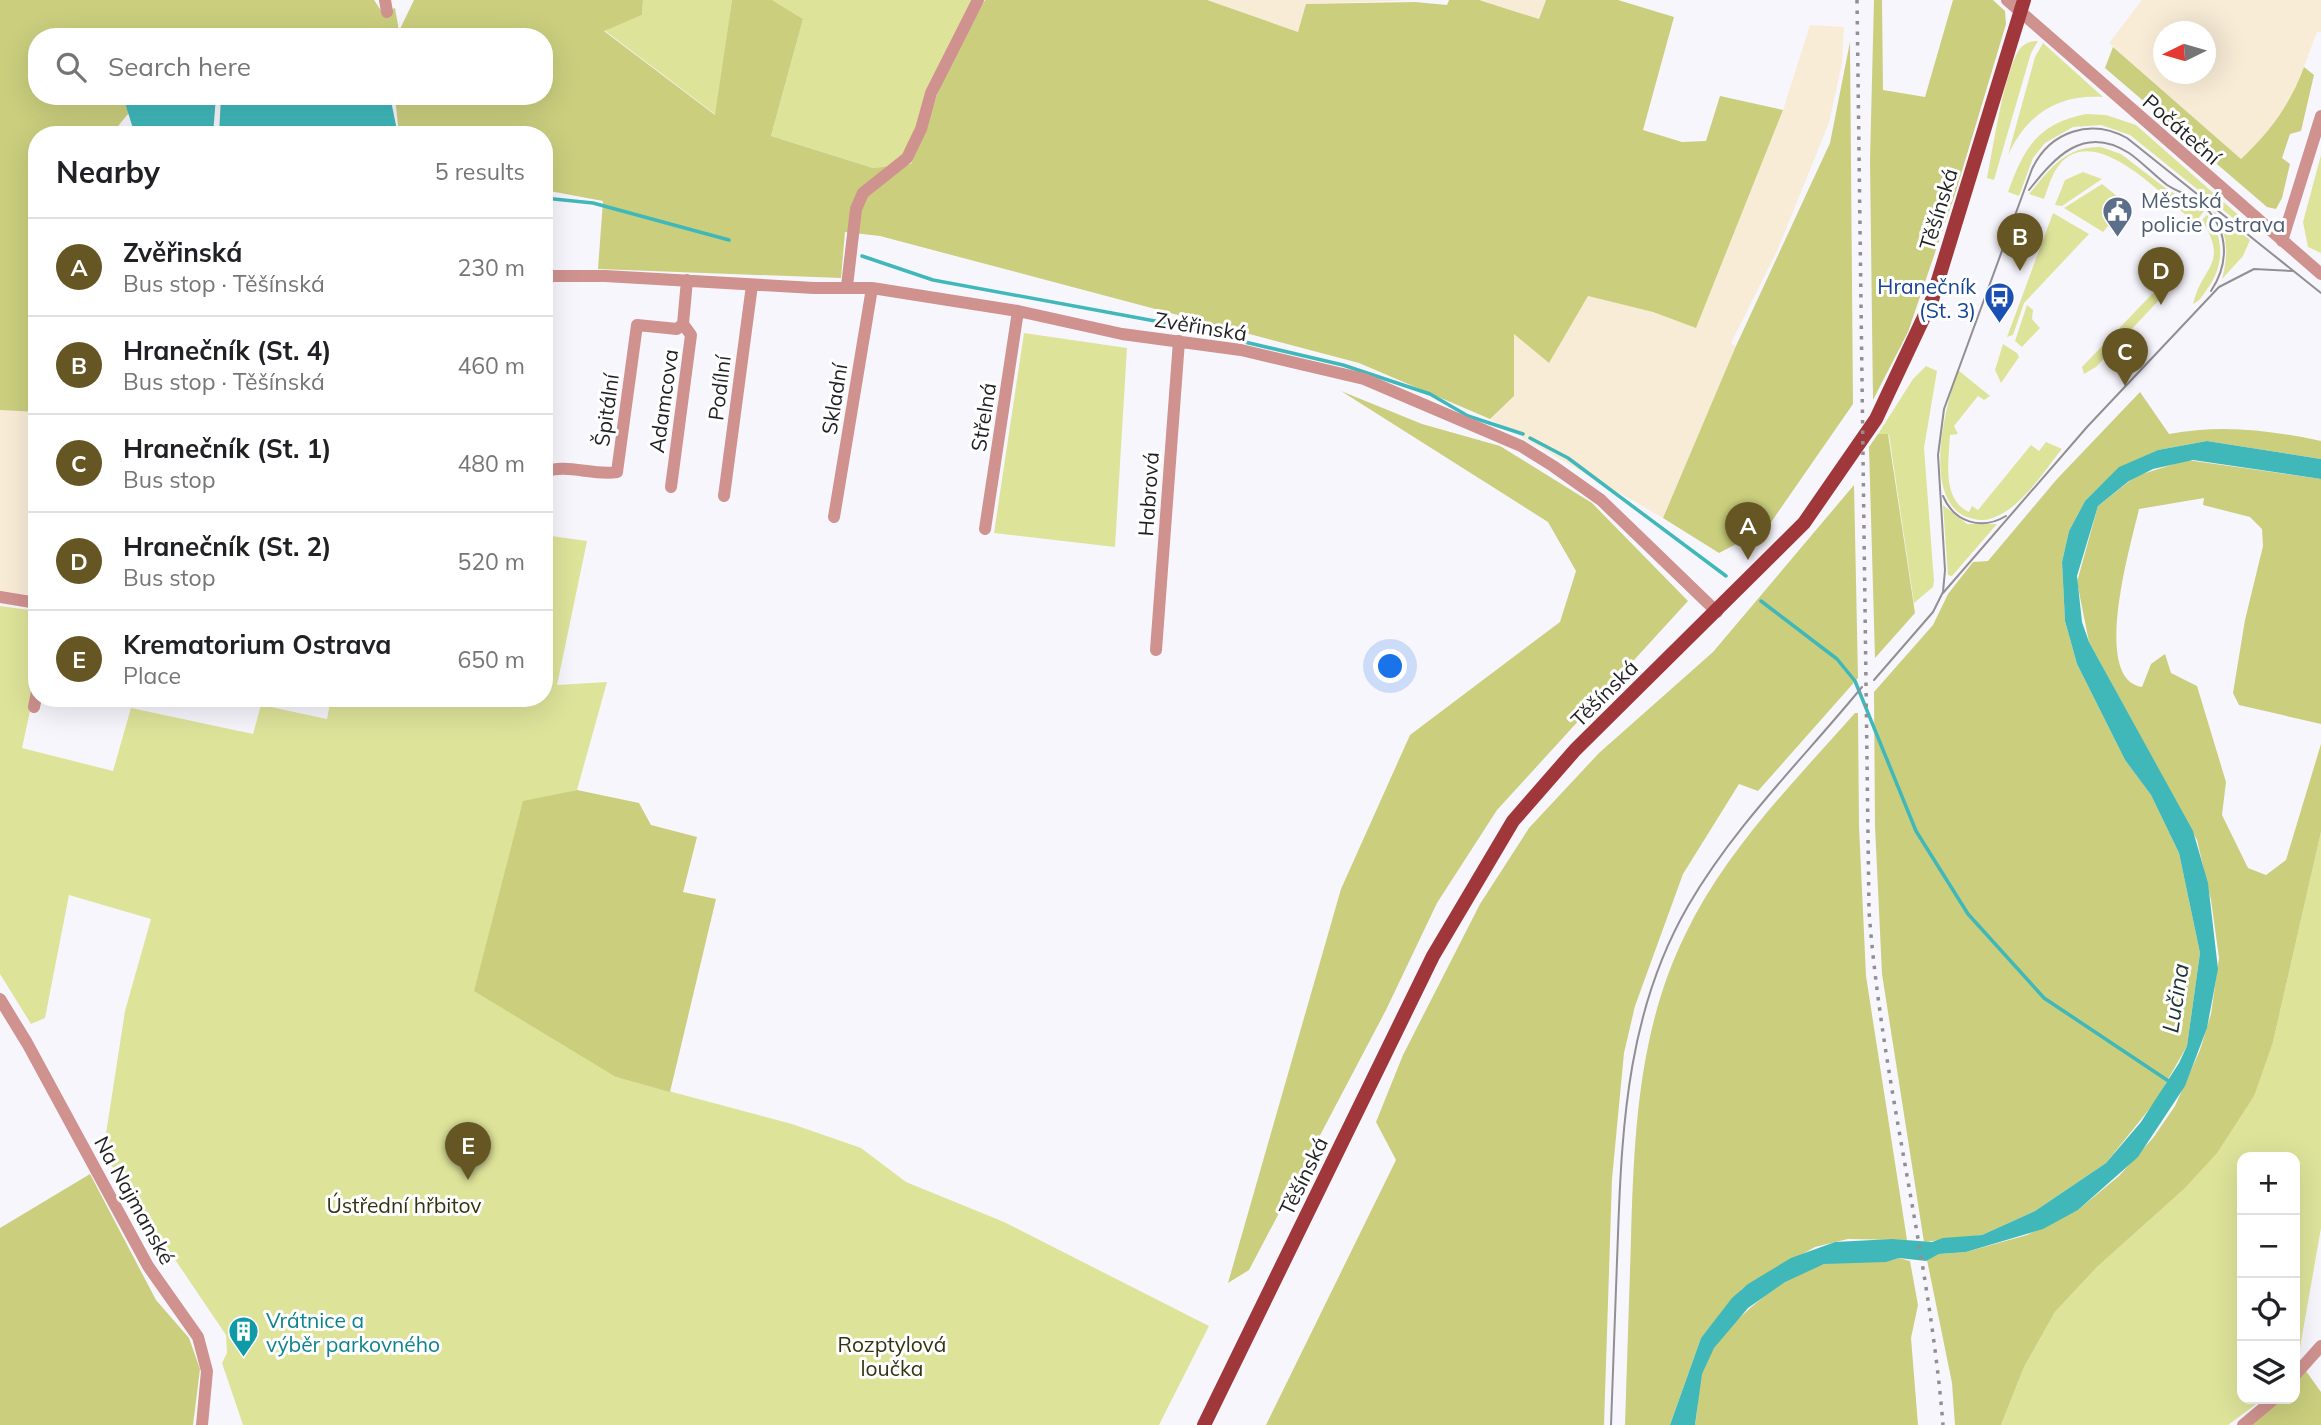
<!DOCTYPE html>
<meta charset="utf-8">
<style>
body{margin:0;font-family:Mulish,sans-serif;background:#f2f2f2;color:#202124}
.controls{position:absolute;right:21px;bottom:21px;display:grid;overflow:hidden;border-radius:14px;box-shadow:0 7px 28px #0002}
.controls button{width:63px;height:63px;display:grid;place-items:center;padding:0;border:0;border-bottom:2px solid #e0e0e0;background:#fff;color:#202124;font:35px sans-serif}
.compass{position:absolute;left:2153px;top:21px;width:63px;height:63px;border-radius:50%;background:#fff;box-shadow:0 7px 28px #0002;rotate:265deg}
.you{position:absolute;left:1391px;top:667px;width:24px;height:24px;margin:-18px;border:5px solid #fff;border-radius:50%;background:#1a73e8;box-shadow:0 0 0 10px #1a73e833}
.badge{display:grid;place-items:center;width:46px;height:46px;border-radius:50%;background:#655623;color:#fff;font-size:23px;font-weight:700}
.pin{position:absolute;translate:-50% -58px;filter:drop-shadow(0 2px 4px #0008)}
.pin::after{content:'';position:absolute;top:37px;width:24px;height:21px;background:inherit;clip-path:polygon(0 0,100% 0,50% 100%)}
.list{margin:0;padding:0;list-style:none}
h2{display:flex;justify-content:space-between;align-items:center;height:91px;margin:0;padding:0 28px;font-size:30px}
h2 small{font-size:23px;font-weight:400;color:#757577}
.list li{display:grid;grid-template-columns:46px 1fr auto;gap:21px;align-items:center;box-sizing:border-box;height:98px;padding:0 28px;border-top:2px solid #e0e0e0}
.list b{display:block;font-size:26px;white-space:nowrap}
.list p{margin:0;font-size:23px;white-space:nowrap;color:#757577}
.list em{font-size:23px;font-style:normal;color:#757577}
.icon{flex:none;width:38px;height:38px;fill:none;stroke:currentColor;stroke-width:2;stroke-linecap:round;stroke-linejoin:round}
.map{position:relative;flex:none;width:2321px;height:1425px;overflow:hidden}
.search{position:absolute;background:#fff;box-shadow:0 7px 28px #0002;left:28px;top:28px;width:525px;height:77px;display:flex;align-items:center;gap:18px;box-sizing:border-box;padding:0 24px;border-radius:28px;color:#757577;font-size:26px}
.panel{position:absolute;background:#fff;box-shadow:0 7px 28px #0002;left:28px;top:126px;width:525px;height:581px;border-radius:28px}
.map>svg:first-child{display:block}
.industrial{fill:#f8ecd7;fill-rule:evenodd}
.green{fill:#dee39a}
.forest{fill:#cace7d}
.water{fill:#40b8ba}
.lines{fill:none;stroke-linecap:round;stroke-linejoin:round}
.stream{stroke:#40b8ba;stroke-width:3.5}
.minor{stroke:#cf928f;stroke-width:12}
.major{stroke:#a0373a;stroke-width:14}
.tram{stroke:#918f94;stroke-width:2}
.rail{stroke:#918f94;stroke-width:3.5;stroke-dasharray:3.5 7;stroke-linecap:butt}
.labels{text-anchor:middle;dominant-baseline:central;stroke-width:6;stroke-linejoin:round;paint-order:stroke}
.street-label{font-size:21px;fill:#201f22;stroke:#fff}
.service-label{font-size:21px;fill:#4e5e75;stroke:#fff;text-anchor:start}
.transit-label{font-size:21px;fill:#164399;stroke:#fff;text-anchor:end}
.park-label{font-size:21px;fill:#32330f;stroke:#fff}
.culture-label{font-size:21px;fill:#0d838f;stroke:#fff;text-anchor:start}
.water-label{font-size:23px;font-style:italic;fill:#1e3333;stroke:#fff}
</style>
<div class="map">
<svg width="2321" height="1425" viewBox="0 0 2321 1425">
<rect width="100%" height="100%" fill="#f8f6fd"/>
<path class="industrial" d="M1207,0H1416L1306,4L1298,32Z
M1479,0H1546L1539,19Z
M2142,0H2321V32H2317L2295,91L2275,125L2241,159L2109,43ZM2164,32H2206V74H2164Z
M1810,25L1844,27L1842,63L1829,123L1777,251L1731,343L1736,347L1663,518L1490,419L1514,396V333L1549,363L1588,296L1653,312L1696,328L1783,110Z
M0,410L37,412V596L0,591Z"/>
<path class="green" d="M643,0H732L716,115L604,30L642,15Z
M772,0H972L926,90L916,127L902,158L886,167L873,168L771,136L803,19Z
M2038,41L2031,53L1994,180L1987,178C1993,149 2004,72 2019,50C2024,43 2030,41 2038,41Z
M2043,43L2103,97C2058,94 2027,114 2008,155L2035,57Z
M2086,114L2106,115L2136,125L2243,219L2249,231L2130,135L2101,125L2073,127L2045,143L2033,158L2019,196L2008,192C2024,148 2037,124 2086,114Z
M2101,147L2121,154L2168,190L2204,211L2195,223C2166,199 2096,121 2060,164C2052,173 2048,188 2044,199L2029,194C2050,169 2065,146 2101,147Z
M2321,155V253L2308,247L2303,222Z
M2083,172L2102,179L2062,206L2055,205L2065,180Z
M2102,184L2127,204L2103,232L2064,208Z
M2212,210L2250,240L2243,256L2222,279C2229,254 2228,231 2212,210Z
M2053,213L2089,234L2024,303L2013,335L2007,337Z
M2207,215C2225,237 2224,266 2208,288C2203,295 2200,301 2193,304C2203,264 2229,265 2202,220Z
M2154,292L2161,298L2096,367L2084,374L2082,367Z
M2027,305L2033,310L2032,319L2040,328L2022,347L2015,341Z
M1024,333L1127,348L1115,547L994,533Z
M2003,344L2017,353L2019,357L2001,383L1995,370Z
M1926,366L1937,371L1924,448L1934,581L1933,587L1914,603L1889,435L1878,434L1913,379Z
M1958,370L1990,396L1984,400L1978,396L1954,426L1958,434L1950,435C1949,459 1941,499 1969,512L1972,506L1978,510L2031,445L2039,451L2046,442L2062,449C2044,471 2023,506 1995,517C1985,522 1974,520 1964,516C1922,494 1946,404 1958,370Z
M1943,505L1967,524H1997L1952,576L1948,575Z
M544,535L587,541L557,685L607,682L577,790L523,802L616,1077L792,1124L861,1148L906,1182L1004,1222L1209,1326L1159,1425H243L222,1363L227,1353L226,1335L103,1153L125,1011L151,919L69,895L45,1018L31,1024L0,974V606L37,611V679L22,748L113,771L131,708L253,734L261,705L327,719L331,698H544Z
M2321,832V1228L2298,1359L2295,1363V1157H2242V1399H2263L2228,1425H2001L2024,1367L2055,1312L2097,1267L2183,1190L2273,1042Z"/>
<path class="forest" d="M0,0H374L382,12L395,8L399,31L414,0H643L642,15L604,31L715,115L732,0H772L803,19L771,136L873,168L911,164L946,71L985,0H1207L1298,32L1306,4L1415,2L1447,5L1449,0H1479L1539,19L1546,0H1618L1674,17L1643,130L1682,142L1706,141L1720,96L1783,110L1696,328L1653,312L1588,296L1549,363L1514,334V396L1490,419L1359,363L880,236L845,232L841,278L598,269L603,201L544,190V135H399L395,96H544V37H37V96H160L127,115L111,135H37V412L0,410Z
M1874,0H1882L1883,90L1925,97L1953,0H1993L2005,11L2006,24L1956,191L1908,332L1873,400L1870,160Z
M1850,42L1853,404L1767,528L1719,553L1663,518L1736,346L1830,143Z
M2113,47L2241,159C2270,132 2290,105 2304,67L2314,75L2301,131L2290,134L2282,158L2290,164L2282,198L2276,209L2267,207L2105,68Z
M1341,391L1422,424L1500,446L1592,503L1688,601L1497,810L1437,903L1386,1010L1249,1270L1228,1283L1341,889L1410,735L1560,622L1576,571L1548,522Z
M2140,392L2169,434C2222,424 2269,430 2321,441V459L2207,441L2158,450L2120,467L2085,501L2069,531L2062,562L2065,621L2077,664L2125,760L2151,795L2179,853L2200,953L2187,1046L2155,1102L2106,1163L2035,1211L1982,1235L1924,1242L1882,974L1875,826L1874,692L1933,625L1948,594L1973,562L1988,561L2057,479Z
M1878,434H1888L1915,613L1875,658L1869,447Z
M2187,460L2321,479V724L2239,705L2233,693L2245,620L2263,546L2262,529L2250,517L2203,505L2204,498L2139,509C2132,541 2090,679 2142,687L2151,664L2165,654L2171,673L2197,686L2226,782L2222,815L2248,868L2266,875L2286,860L2321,744V832L2273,1042L2254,1096L2217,1153L2183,1190L2097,1267L2055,1312L2024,1367L2001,1425H1955L1952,1383L1927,1260L1939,1254L1966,1252L2027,1235L2078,1210L2119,1176L2153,1138L2175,1106L2200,1050L2211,1014L2219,958L2211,900L2197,840L2089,642L2077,582L2098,506L2136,476Z
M1854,485L1858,678L1758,791L1739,784L1683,874L1635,1006L1624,1053L1612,1179L1604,1425H1266L1396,1160L1376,1122L1403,1055L1480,904L1529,828L1599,753L1713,652Z
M1855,713H1858L1859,826L1866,976L1907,1240L1848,1239L1815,1247L1742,1289L1701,1338L1670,1425H1625C1627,1363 1629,1302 1631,1240C1634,1135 1638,1031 1685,935C1726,850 1793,783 1855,713Z
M577,790L639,803L651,825L697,837L683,892L716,899L670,1092L616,1077L474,991L523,801Z
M90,1174L156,1300L189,1338L200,1369L193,1425H0V1228Z
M1899,1258L1910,1261L1918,1305L1911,1338L1918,1425H1695C1699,1406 1697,1385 1704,1366C1718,1329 1785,1272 1824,1264C1849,1259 1874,1265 1899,1258Z
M2303,1367L2321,1392V1425H2243L2274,1399H2295V1375Z"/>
<path class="water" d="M145,96H216L213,135H135L126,106L131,100Z
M221,96H390L398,135H219Z
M2207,441L2321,459V479L2193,460L2153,469L2129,481L2098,506L2077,576L2082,622L2089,642L2193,831L2208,883L2218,969L2207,1028L2185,1086L2138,1157L2078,1210L2043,1229L1966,1252L1939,1254L1926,1261L1899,1258L1886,1262L1824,1264L1785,1282L1748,1308L1714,1348L1702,1374L1695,1425H1670L1701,1338L1732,1298L1748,1284L1791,1258L1835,1242L1892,1239L1932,1242L1943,1238L1982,1235L2035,1211L2106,1163L2141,1122L2179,1063L2187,1046L2200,953L2179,853L2151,795L2125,760L2077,664L2065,621L2062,562L2069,531L2085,501L2119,467L2158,450Z"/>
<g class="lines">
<path class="stream" d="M544,198L593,203L729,240
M862,256L933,280L1155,321L1343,365L1430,394L1468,416L1523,434
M1530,438L1568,458L1726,576
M1761,601L1837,659L1855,681L1916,831L1968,914L2044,998L2170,1082"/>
<path class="minor" d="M385,0L387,12
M2007,0L2321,274
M2282,241L2321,116
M544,276H605L814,288H872L1018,311L1122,334L1241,350L1364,379L1521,446L1553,466L1601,500L1717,612
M847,286L856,209L863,193L907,158L921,129L931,93L978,0
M544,472C566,463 593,476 617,472L637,325L677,329L683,324
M671,487L691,335L683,324L687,280
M724,496L752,285
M834,517L872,288
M985,529L1018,311
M0,597L37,603
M1156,650L1179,341
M34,707L37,692
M0,999L27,1043L148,1266L198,1337L207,1371L202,1425
M2295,1375L2321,1346
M2243,1425L2274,1399"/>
<path class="major" d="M1204,1425L1433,956L1513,821L1575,750L1804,523L1876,419L1932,300L2024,0"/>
<path class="tram" d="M2029,190C2055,157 2084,124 2129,153C2142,162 2154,175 2167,185C2176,191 2187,194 2196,200
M2206,208C2229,232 2229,264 2211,291
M1943,496C1954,522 1981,531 2006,516
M1943,593L2087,427L2219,287L2254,269L2292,271
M1874,680L1933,612L1943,592L1945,570L1938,455L1944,409L2032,169C2050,131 2091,118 2127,138L2321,293
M1611,1425C1613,1361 1616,1298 1618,1234C1622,1120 1629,1008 1688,906C1735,825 1803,759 1862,687"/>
<path class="rail" d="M1857,0L1869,911C1882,1084 1929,1252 1943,1425"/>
</g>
<defs>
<symbol id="civic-pin" viewBox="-11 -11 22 30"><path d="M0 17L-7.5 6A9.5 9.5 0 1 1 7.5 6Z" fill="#5c6f8a" stroke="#fff"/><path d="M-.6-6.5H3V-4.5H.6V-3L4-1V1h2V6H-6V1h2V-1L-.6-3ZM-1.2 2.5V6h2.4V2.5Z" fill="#fff"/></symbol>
<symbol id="bus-pin" viewBox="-11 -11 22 30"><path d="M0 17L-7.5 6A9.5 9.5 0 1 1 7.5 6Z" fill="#1a4fb4" stroke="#fff"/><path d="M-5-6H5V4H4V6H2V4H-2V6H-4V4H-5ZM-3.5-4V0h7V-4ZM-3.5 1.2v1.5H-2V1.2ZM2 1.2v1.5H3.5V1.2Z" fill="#fff"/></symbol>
<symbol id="building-pin" viewBox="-11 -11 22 30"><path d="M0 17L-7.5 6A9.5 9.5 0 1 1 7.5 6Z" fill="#0f9aa8" stroke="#fff"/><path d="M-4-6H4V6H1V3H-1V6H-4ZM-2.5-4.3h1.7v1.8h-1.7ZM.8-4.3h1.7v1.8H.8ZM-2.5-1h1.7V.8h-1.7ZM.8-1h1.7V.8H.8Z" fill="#fff"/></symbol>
</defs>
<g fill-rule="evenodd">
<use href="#civic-pin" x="2100" y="194" width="35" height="47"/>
<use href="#bus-pin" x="1982" y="280" width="35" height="47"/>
<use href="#building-pin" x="226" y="1314" width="35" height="47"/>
</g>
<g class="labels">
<g class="street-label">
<text transform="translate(2182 129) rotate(41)">Počáteční</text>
<text transform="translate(1938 209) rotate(-73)">Těšínská</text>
<text transform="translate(1201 326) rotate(9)">Zvěřinská</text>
<text transform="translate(719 388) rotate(-83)">Podílní</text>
<text transform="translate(834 399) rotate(-81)">Skladní</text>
<text transform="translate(663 401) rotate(-82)">Adamcova</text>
<text transform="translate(606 410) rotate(-82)">Špitální</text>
<text transform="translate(983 417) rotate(-81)">Střelná</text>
<text transform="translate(1148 494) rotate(-86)">Habrová</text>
<text transform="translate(1604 693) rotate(-45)">Těšínská</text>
<text transform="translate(1303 1176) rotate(-64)">Těšínská</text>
<text transform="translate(135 1200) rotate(61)">Na Najmanské</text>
</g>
<g class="service-label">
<text x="2141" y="200">Městská<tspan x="2141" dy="24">policie Ostrava</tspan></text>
</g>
<g class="transit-label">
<text x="1976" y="286">Hranečník<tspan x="1976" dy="24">(St. 3)</tspan></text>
</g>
<g class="park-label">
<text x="404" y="1205">Ústřední hřbitov</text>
<text x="892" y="1344">Rozptylová<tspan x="892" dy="24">loučka</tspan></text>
</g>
<g class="culture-label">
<text x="266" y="1320">Vrátnice a<tspan x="266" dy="24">výběr parkovného</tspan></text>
</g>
<g class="water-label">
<text transform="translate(2175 998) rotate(-81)">Lučina</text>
</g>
</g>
</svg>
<div class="controls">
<button>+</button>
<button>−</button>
<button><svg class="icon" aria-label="locate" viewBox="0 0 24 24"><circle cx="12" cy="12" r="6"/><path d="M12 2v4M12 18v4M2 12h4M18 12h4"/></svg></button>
<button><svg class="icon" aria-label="layers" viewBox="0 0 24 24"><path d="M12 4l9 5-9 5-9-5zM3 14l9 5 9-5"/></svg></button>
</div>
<svg class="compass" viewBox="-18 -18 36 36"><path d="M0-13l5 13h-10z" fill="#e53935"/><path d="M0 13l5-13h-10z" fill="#757577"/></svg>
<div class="you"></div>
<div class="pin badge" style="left:1748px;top:560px">A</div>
<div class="pin badge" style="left:2020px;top:271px">B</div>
<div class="pin badge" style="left:2125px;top:386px">C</div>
<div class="pin badge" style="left:2161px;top:305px">D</div>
<div class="pin badge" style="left:468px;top:1180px">E</div>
<div class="search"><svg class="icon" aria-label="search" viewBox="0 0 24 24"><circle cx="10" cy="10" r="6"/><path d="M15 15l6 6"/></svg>Search here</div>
<section class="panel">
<h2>Nearby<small>5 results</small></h2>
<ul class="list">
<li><span class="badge">A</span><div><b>Zvěřinská</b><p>Bus stop · Těšínská</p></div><em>230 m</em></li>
<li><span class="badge">B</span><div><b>Hranečník (St. 4)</b><p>Bus stop · Těšínská</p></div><em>460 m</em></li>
<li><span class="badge">C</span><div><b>Hranečník (St. 1)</b><p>Bus stop</p></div><em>480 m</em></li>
<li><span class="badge">D</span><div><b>Hranečník (St. 2)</b><p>Bus stop</p></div><em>520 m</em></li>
<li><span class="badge">E</span><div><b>Krematorium Ostrava</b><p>Place</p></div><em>650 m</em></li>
</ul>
</section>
</div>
